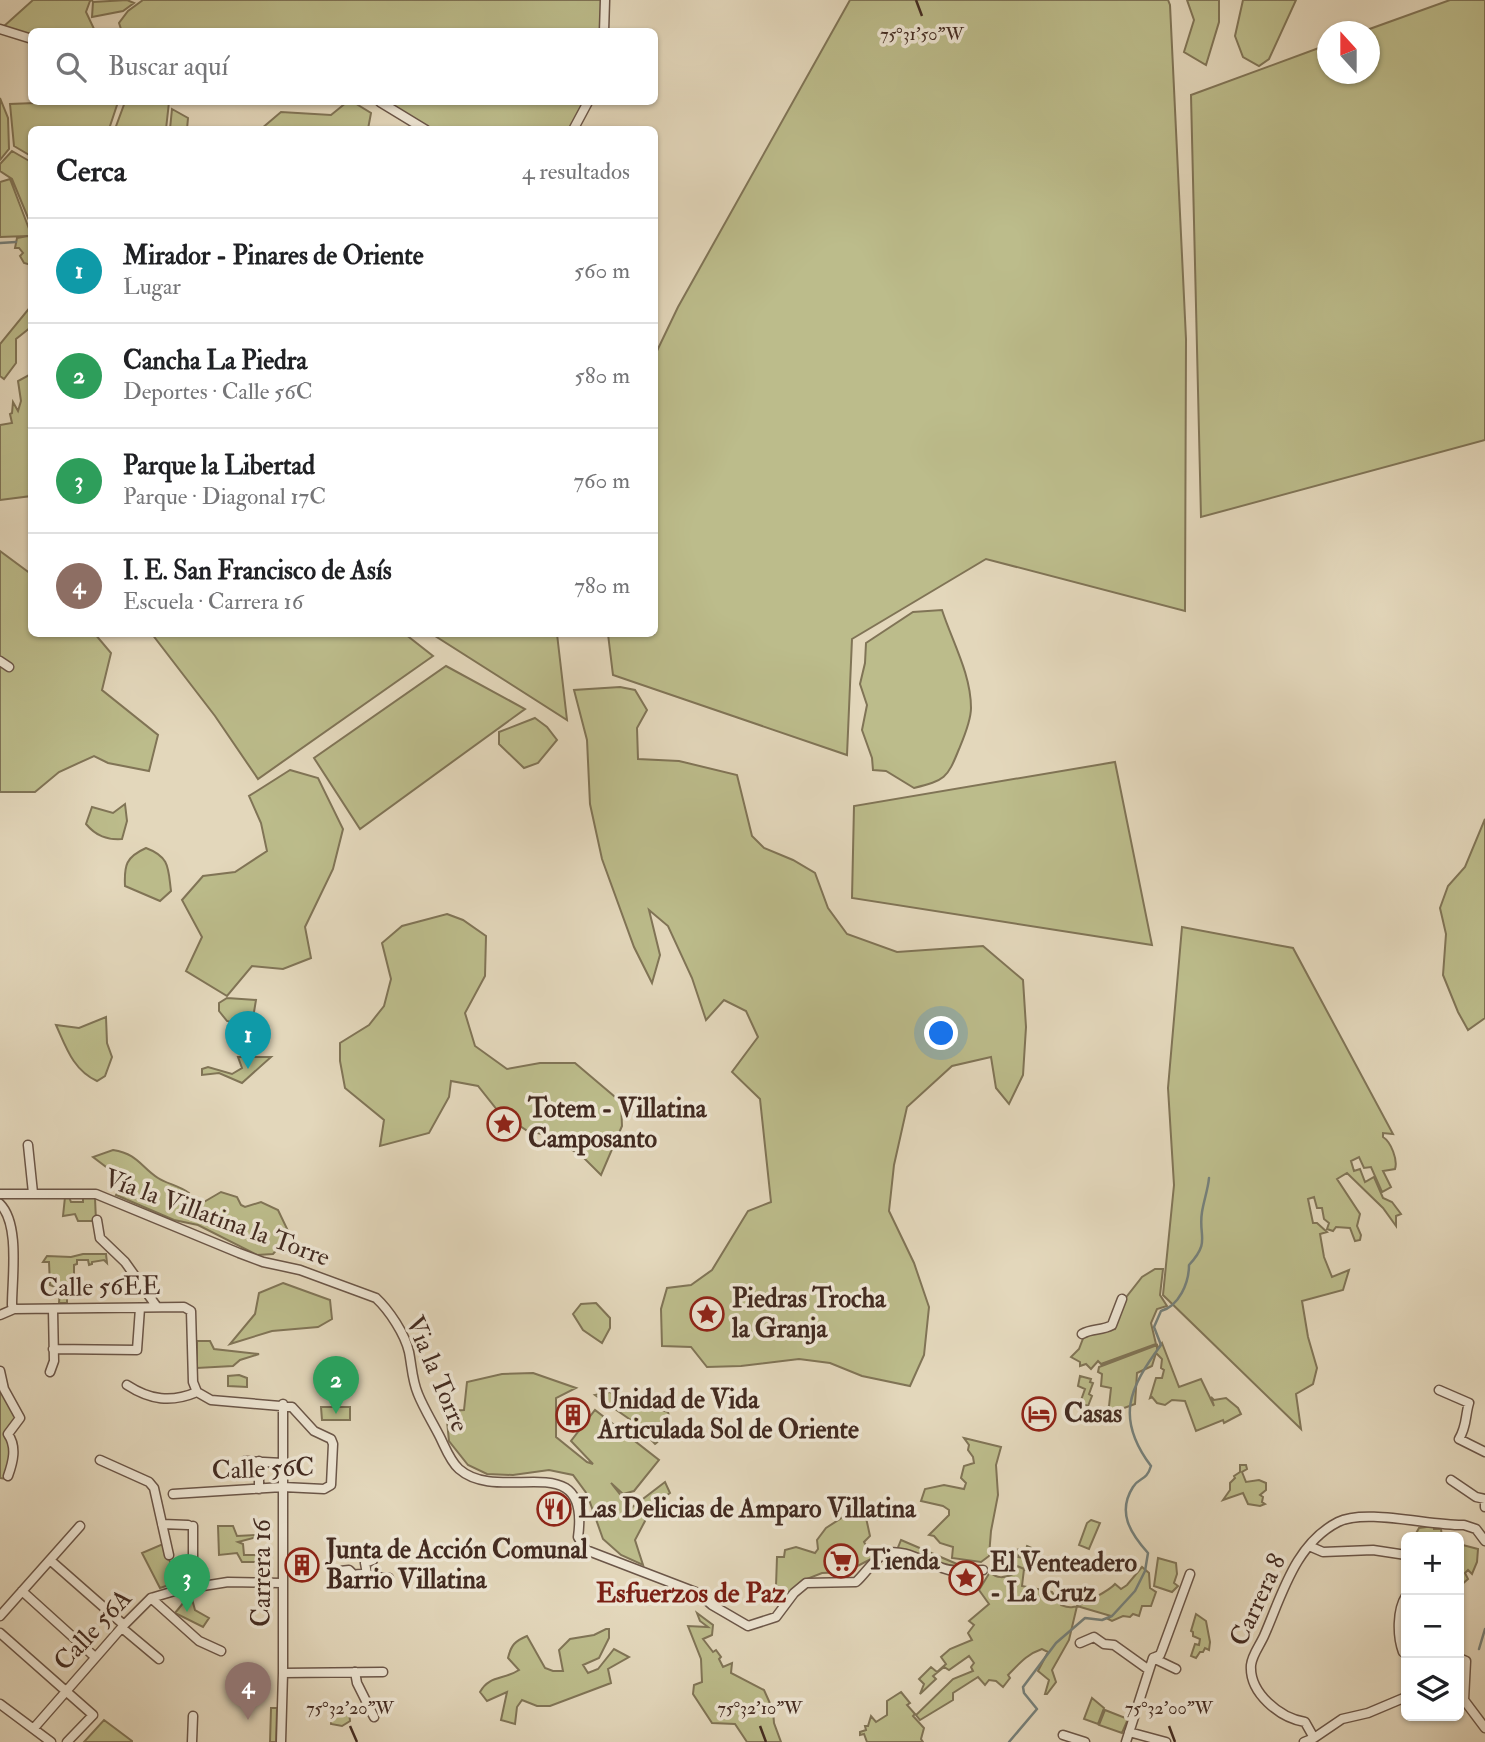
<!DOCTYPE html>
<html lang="es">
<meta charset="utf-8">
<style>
body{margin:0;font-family:"IM FELL Double Pica",serif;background:#f6f6f6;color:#202124}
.controls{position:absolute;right:21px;bottom:21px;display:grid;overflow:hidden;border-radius:10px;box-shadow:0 2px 5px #0004}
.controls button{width:63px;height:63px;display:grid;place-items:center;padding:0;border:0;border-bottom:2px solid #e0e0e0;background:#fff;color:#202124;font:35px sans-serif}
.compass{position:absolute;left:1317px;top:21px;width:63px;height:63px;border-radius:50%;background:#fff;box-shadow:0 2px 5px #0004;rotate:339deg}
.you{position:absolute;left:942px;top:1034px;width:24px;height:24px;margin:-18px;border:5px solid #fff;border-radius:50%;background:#1a73e8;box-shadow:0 0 0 10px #1a73e833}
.badge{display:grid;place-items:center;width:46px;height:46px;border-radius:50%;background:#8f2418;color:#fff;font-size:23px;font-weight:700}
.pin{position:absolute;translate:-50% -58px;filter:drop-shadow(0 2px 4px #0008)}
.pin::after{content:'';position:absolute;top:37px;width:24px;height:21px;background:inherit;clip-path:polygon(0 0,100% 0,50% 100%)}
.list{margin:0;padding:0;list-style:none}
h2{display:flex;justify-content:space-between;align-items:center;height:91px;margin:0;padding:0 28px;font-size:30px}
h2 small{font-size:23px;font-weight:400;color:#757577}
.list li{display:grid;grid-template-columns:46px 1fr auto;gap:21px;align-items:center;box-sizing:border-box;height:105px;padding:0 28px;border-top:2px solid #e0e0e0}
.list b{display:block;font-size:26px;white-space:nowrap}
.list p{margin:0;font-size:23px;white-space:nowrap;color:#757577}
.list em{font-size:23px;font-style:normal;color:#757577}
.icon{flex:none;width:38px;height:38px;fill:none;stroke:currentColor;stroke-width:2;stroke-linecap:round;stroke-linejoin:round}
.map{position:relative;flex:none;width:1485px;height:1742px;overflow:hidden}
.search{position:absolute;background:#fff;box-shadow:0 2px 5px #0004;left:28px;top:28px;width:630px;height:77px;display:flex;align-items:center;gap:18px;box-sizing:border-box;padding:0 24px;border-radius:10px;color:#757577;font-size:26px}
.panel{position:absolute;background:#fff;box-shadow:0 2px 5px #0004;left:28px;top:126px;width:630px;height:511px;border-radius:10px}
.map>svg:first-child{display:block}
.green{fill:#bcbc8b;stroke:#807456;stroke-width:2}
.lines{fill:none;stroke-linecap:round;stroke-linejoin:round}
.stream{stroke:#75807b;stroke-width:2.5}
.minor-casing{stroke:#6b5648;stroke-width:11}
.minor{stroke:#ede5d3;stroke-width:8}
.ticks{fill:none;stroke:#432b21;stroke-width:2.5}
.labels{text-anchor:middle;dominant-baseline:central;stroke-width:7;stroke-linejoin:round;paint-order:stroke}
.poi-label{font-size:26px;font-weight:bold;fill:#432b21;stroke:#ede5d3;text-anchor:start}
.street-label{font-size:26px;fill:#432b21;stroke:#ede5d3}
.neighbourhood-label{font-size:28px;font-weight:bold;fill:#7a1f14;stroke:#ede5d3}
.ticks-label{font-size:18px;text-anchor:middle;fill:#432b21;stroke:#ede5d3;stroke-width:7;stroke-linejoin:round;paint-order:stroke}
</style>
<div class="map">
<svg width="1485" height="1742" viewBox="0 0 1485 1742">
<rect width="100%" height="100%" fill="#e3d7bb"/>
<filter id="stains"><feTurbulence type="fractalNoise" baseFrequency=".00286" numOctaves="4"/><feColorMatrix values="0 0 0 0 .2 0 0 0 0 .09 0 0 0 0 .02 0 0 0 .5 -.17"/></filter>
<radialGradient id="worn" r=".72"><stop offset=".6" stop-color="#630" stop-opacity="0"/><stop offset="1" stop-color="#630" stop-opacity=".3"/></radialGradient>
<path class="green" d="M33,0H93L90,1L86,12L95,31L32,32L31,35L3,27Z
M127,0L134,3L123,11L92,17L93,2Z
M143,0H605L604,32H122L119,23L128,11Z
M850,0H1168L1170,5L1186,339L1185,611L986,559L852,639L847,755L613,675L608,634H654L655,355L678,307Z
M1187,0H1219V22L1206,65L1184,52L1194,20Z
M1243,0H1296L1269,59L1259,66L1243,57L1235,36Z
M1450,0H1485V440L1201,517L1191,95L1327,45L1328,74H1370V32L1364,31Z
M0,98L8,118L9,149L0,160Z
M62,102H118L109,129L32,130L31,156L14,146L10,104Z
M125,102H169L166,129H115Z
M347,102H353L371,113L368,129H261L281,112L331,115Z
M380,102H588L573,130L426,129Z
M172,109L188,118L187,129H170Z
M12,151L31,162V225L12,179L0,171V164Z
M10,179L31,234L29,237L31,243V265L24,263L20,256L23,253L19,248H15L17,238L28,236L0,237V182Z
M31,306V327L16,339V363L4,379L0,376V344Z
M31,374L32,421L29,427L32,428L31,496L0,500V425L12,423L10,414L12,413L13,402L18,411L21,401L18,381Z
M0,551L31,574L32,634H95L111,653L102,690L158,735L149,771L108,763L94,756L59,772L35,792H0Z
M942,610C952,641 971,674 971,708C971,721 964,737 959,749C947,779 945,780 914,788L886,771L873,770L872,758L862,730L867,705L860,684L865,663L866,643L913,612Z
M152,634H405L433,656L258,779L215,716Z
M432,634H557L567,720Z
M446,666L525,709L360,829L314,758Z
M620,687L635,690L647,710L637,728L638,759L679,761L737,775L752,836L764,848L793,860L815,873L828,908L847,934L897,952L983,946L1023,980L1026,1027L1023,1075L1009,1104L996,1088L991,1057L952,1066L907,1107L894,1165L889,1211L914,1263L929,1307L924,1355L910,1386L862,1376L830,1363L799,1359L741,1366L707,1367L691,1347L662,1346L661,1309L667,1288L691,1285L712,1270L748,1211L771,1202L760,1099L732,1072L758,1037L746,1011L724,1000L706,1020L692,978L668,926L649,910L660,955L652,983L634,947L602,859L590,804L587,740L574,690Z
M535,718L547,727L557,740L538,763L524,768L499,744V732Z
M1115,762L1152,945L852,898L854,806Z
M290,770L318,778L343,829L333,869L305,927L311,958L283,969L252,966L227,996L186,971L202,937L182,900L203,876L235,872L267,851L261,823L249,796Z
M125,804L127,821L122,839C107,840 96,836 86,824L92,807L113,813Z
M1485,819V1018L1468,1030L1458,1012L1443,975L1446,934L1440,908L1448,886L1465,867Z
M146,848C170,857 168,868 171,891L160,901L125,886C124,865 126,857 146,848Z
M447,914L463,920L486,936L485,976L465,1013L475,1046L507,1069L540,1063H575L621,1102L622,1126L601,1175L584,1158L553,1137L526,1130L498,1111L478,1086L451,1081L449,1097L429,1133L380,1146L384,1120L345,1088L340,1061V1043L369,1025L384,1006L391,979L382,943L402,926Z
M1182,927L1293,948L1393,1134L1383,1133V1137C1391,1142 1398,1160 1395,1169L1383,1171L1391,1187L1382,1192L1371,1167L1364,1168L1359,1157L1351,1161L1354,1171L1360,1169L1365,1182L1374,1177L1383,1198L1392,1202L1401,1214L1396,1216V1226L1383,1208L1347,1173L1337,1179L1360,1214L1357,1226L1361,1235L1360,1240L1355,1241L1350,1228L1336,1227L1333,1231L1327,1229L1329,1223L1324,1219L1322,1208H1317L1314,1197L1308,1199L1313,1223H1317L1327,1232L1320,1234L1324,1257L1332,1277L1349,1270L1343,1290L1302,1301L1308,1337L1317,1368L1313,1384L1296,1394L1301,1429L1163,1295L1174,1185L1168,1088Z
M227,998L256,1000L253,1018L244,1026L227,1021L219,1011V1003Z
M106,1017L107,1043L112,1057L105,1076L97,1081C73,1070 66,1047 56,1025L79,1028Z
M238,1057H271L242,1083L219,1073L202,1075V1069L208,1067L232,1074L242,1068Z
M113,1150C138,1154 140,1166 158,1178C167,1184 178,1185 189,1193L186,1202L197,1206L221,1192L237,1197L241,1205L245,1207L261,1202L278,1210L290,1235L273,1254L257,1255L198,1225L174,1220L116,1195L123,1184L122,1179L93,1157Z
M65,1197H69L71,1202H83V1197L95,1198L96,1221H78L75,1214L63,1216Z
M83,1254H106L107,1263L104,1260L92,1262V1264L89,1265L88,1260H77V1264L74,1265V1291L67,1292V1303H59L60,1289L50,1285L49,1262H43L47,1256L71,1257Z
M1155,1269H1163L1160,1295L1167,1306L1157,1309L1151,1323L1156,1344L1101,1364L1098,1361L1091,1369L1086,1364L1080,1366V1362L1071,1357L1079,1349L1084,1336L1094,1332L1115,1329L1124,1300L1142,1277Z
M283,1283L330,1300L332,1319L318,1327L272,1331L230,1344L255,1314L259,1293Z
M596,1303L610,1318V1328L602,1343L583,1330L573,1314L581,1304Z
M197,1341H210L214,1349L259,1354L240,1360L233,1366L197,1368Z
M1162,1343L1179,1387L1201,1379L1214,1406L1211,1397L1214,1400L1226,1398L1238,1408L1241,1414L1224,1423L1223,1420L1196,1431L1185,1401L1172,1400L1165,1405L1157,1403L1152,1397L1150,1398L1156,1378H1162L1164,1370L1161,1368L1162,1359L1156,1353L1152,1366L1137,1373L1135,1404L1105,1415L1104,1411L1109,1406L1111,1388L1101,1386L1102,1374L1098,1372L1099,1367L1157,1345V1349Z
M533,1373L576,1388L556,1398V1437L587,1462L593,1464L571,1441L595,1410L659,1460L634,1491L623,1494L611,1483L631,1508L665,1482L670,1493L643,1512L645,1521L635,1540L643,1565L621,1555L603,1539L587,1494L573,1475L549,1470L513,1475L487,1474L468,1465L449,1441L446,1411L464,1410L467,1382L502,1374Z
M0,1375L17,1414L10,1439L11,1465L6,1479L0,1478Z
M239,1375L247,1378V1387L228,1386V1376Z
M1080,1376L1091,1379L1090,1382L1093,1383L1089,1394L1092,1396L1088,1406L1080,1403L1085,1389L1078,1386Z
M609,1392C630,1397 648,1407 668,1412C674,1430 668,1433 655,1444L635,1423L595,1395Z
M321,1407H350V1420H322Z
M964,1438L1001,1447L996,1465L998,1495L991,1531L989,1556L981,1562L952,1558L953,1547L940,1543L934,1536L929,1535L949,1515V1510L943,1506L921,1501L925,1489L944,1485L964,1489L966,1483L961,1478L964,1466L974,1463L973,1457L968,1450L969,1445Z
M1240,1465H1246L1247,1469L1242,1472L1246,1482L1259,1480L1266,1483V1490L1260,1495L1263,1497L1262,1502L1265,1504L1260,1506L1248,1504L1243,1493L1223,1500L1230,1490V1483L1235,1478L1234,1476L1240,1472Z
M863,1504L870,1536L864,1542L873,1558L846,1572L822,1573L804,1580L792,1591L778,1598L772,1594L776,1586L777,1557H784L785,1550L796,1547L815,1553L818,1549L817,1540L826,1528Z
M1091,1520L1100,1523L1089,1549L1079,1545L1087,1523Z
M218,1526H233L237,1536L256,1535L257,1537L238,1542L243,1544L244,1555H259V1562H242L237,1553L219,1555Z
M1434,1526V1529H1441L1442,1537H1414L1419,1528Z
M901,1540L964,1567L935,1563L897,1550Z
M163,1544L178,1582L160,1588L142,1553Z
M1459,1544L1478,1549L1477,1562L1472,1574L1468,1570L1465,1573L1468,1579L1459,1587L1461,1590L1459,1593Z
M1027,1546L1032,1548L1027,1570L1017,1566L1024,1569L1022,1586L1052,1592L1061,1605C1066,1607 1068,1608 1073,1607C1081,1606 1110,1590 1115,1584L1121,1589L1127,1585L1142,1567L1149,1573L1150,1588L1156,1592L1151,1606H1142L1139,1616L1133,1614L1130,1617L1123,1616L1112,1621L1108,1619L1111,1616L1077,1606L1069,1640L1052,1670L1056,1682L1047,1694H1045L1049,1680L1038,1671L1048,1652L1042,1649C1027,1654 1019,1664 1008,1675L1010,1678L1003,1687L996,1681L989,1680L985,1685L978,1677L953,1693V1700L920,1720L916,1715L953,1679L973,1671L971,1667L974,1663L969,1656L949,1670L944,1667L933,1676L936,1679L920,1694L924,1684L919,1679L931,1667L937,1672L946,1664L941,1657L950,1649L972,1640L968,1633L974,1625L969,1621L989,1604L979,1590L990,1572C997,1579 1004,1578 1013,1574V1566L1009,1565L1013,1551L1020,1549L1018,1557L1024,1558Z
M1158,1558L1176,1563L1177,1574L1174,1583L1178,1586L1172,1592L1154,1586Z
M188,1597L192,1599L195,1610L209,1618L203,1627L175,1613Z
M697,1613L713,1625L712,1635L703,1639L713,1652L716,1650L721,1657L719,1659L723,1667L732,1663L731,1673L764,1690L773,1710L774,1723L781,1742H747L735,1724L712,1723L693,1694L694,1685L702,1682L701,1659L688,1626L708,1627L700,1621Z
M1196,1614L1206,1621L1210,1642L1209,1650L1205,1648L1203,1652H1200L1196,1658L1191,1656L1195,1644L1199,1645L1200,1639L1193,1636V1632L1191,1631Z
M606,1629H609V1638L599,1658L583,1665L588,1673L598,1669L614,1649L629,1657L608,1669L611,1683L550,1706H537L522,1700L517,1707L515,1724L501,1720L507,1692L487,1701L480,1692C489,1675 504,1680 519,1670L508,1658C511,1645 515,1641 527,1636L545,1668L553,1671H563L559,1650L570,1639L594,1635Z
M901,1692L910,1703L907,1705L915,1714L913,1716L924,1728L921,1739L923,1742H867L864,1734L860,1735V1732L866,1730L865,1726H868L871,1716L876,1722L887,1715V1701Z
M1092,1698L1104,1708L1098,1724L1084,1719Z
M348,1702L350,1721L342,1726L331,1724V1716L339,1715V1705Z
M271,1708H277L276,1742H270Z
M1105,1710L1128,1719L1122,1733L1099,1725Z
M104,1720L132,1741V1742H84Z"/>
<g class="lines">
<path class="stream" d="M0,243L16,242
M1479,1649L1485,1629
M1009,1742L1037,1709L1024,1693L1023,1687L1056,1643L1085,1618L1102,1620L1112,1616L1135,1591L1145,1571L1148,1553C1130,1533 1117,1512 1133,1487C1140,1476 1146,1482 1151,1466C1115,1418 1129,1388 1161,1345L1154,1327L1161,1311C1179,1306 1189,1283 1189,1265C1211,1241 1198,1237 1202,1212C1204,1200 1208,1189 1209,1178"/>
<defs>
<path id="minor" d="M0,29L32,39
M604,32L605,0
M380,102L426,130
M573,130L588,102
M0,661L9,667
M28,1145L33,1193
M0,1194H96L239,1253L263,1262L300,1270L376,1298C389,1310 405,1334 409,1352C412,1367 412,1380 418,1394C424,1409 433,1423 440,1437C445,1447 450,1461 459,1469C501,1506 591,1444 578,1537L586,1550L698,1593L712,1605L748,1626L776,1617L794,1593L806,1583L856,1582C865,1574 874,1559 884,1554C903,1546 930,1566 949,1570C959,1572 972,1570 983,1570
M0,1204C20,1224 12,1278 12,1305L14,1309L184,1307L191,1311L193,1382L197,1392
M97,1220L100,1238L125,1262L157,1307
M0,1315L14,1309
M1082,1334C1092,1328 1102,1331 1112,1325L1122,1299
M53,1349L137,1350L140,1308
M0,1371L4,1389L20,1418L8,1434C17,1447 13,1462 8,1476
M50,1372L54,1361L53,1310
M127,1385C150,1400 171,1403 197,1392
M1439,1390L1469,1403C1465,1416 1467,1426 1459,1439L1485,1452
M100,1460L149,1482L154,1488L169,1555
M245,1461L283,1463
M1451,1480L1476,1497L1485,1499V1507
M259,1489V1461
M173,1494L283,1487L324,1489L331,1485L333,1444L331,1439L314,1431L292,1407L211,1400L197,1392
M162,1524L188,1525
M1309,1546L1323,1552L1373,1550L1406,1555
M50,1560L124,1625
M340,1571L349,1570L354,1575C367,1571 377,1579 389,1578
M367,1574L365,1563L373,1560L374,1552
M193,1587V1526
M22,1591L95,1657
M151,1598L199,1641L221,1651
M0,1616L80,1526
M122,1628L159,1659
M0,1633L93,1715L67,1742
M1080,1643L1094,1637L1104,1644L1114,1645L1149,1670
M1403,1652C1397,1636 1397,1610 1406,1596
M1153,1658L1176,1669
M1459,1658L1466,1661L1464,1700L1485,1728
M355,1672L357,1683L374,1717
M283,1673L383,1672
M0,1704L51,1742
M34,1728L124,1625L151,1598L178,1590L228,1582L281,1583
M1129,1732L1166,1742
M1063,1735L1085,1742
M1314,1738L1305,1722C1280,1718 1249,1693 1251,1665C1252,1655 1260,1645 1264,1636C1282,1595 1295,1544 1338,1522C1365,1508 1431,1526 1464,1525L1476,1529L1485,1541
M192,1742L193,1716
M281,1742L283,1673V1404
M1126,1742L1153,1658L1160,1655L1162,1650L1190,1574
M1304,1742L1314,1738L1342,1719L1368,1713L1406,1697"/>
</defs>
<use href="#minor" class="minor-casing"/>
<use href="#minor" class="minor"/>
</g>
<path class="ticks" d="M916,0L922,16M350,1726L357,1742M760,1726L766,1742M1169,1726L1175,1742"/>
<defs>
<symbol id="sight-ring" viewBox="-11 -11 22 22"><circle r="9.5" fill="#ede5d3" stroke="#8f2418" stroke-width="1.5"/><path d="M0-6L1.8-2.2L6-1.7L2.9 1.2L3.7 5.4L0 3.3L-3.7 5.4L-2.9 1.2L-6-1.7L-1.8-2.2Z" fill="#8f2418"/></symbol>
<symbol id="hotel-ring" viewBox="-11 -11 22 22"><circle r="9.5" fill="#ede5d3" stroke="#8f2418" stroke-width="1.5"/><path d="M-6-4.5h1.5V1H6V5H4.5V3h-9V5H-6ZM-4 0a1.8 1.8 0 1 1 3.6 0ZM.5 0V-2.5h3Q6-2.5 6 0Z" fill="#8f2418"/></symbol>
<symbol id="building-ring" viewBox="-11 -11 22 22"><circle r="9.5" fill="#ede5d3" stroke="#8f2418" stroke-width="1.5"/><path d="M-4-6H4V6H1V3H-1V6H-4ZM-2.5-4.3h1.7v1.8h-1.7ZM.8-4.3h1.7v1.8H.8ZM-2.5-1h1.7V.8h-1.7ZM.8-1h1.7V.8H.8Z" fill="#8f2418"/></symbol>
<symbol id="restaurant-ring" viewBox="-11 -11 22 22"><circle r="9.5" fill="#ede5d3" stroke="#8f2418" stroke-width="1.5"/><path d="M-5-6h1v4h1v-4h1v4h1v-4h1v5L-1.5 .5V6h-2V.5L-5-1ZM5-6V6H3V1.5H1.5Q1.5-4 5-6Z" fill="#8f2418"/></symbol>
<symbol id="supermarket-ring" viewBox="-11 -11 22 22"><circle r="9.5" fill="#ede5d3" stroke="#8f2418" stroke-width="1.5"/><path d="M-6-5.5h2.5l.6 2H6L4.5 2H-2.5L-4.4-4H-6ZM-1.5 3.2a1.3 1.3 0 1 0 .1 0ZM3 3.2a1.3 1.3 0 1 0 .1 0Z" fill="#8f2418"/></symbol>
</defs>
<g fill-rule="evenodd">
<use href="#sight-ring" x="485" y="1105" width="38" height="38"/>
<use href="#sight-ring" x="688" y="1295" width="38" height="38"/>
<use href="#hotel-ring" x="1020" y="1395" width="38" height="38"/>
<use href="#building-ring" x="554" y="1396" width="38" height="38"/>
<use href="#restaurant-ring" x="535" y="1490" width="38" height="38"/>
<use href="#supermarket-ring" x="822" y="1542" width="38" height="38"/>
<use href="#building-ring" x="283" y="1546" width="38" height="38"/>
<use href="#sight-ring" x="947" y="1559" width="38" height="38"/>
</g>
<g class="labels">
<g class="poi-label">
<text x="528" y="1109">Totem - Villatina<tspan x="528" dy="30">Camposanto</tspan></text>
<text x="732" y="1299">Piedras Trocha<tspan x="732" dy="30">la Granja</tspan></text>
<text x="598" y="1400">Unidad de Vida<tspan x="598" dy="30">Articulada Sol de Oriente</tspan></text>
<text x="1064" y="1414">Casas</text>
<text x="578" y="1509">Las Delicias de Amparo Villatina</text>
<text x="326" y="1550">Junta de Acción Comunal<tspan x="326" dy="30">Barrio Villatina</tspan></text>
<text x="866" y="1561">Tienda</text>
<text x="990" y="1563">El Venteadero<tspan x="990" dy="30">- La Cruz</tspan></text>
</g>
<g class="street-label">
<text transform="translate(217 1218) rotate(20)">Vía la Villatina la Torre</text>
<text transform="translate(100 1287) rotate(-1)">Calle 56EE</text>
<text transform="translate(437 1374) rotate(67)">Via la Torre</text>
<text transform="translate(263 1469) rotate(-2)">Calle 56C</text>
<text transform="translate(262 1573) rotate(-90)">Carrera 16</text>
<text transform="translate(1258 1600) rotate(-65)">Carrera 8</text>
<text transform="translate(93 1630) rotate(-47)">Calle 56A</text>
</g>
<g class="neighbourhood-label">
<text x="691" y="1593">Esfuerzos de Paz</text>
</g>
</g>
<g class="ticks-label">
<text x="922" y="40">75°31'50"W</text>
<text x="350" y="1714">75°32'20"W</text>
<text x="760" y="1714">75°32'10"W</text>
<text x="1169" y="1714">75°32'00"W</text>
</g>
<rect width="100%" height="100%" filter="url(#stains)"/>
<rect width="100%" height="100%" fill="url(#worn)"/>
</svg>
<div class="controls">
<button>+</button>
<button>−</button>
<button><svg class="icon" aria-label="layers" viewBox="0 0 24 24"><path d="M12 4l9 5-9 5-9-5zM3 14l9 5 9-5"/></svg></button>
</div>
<svg class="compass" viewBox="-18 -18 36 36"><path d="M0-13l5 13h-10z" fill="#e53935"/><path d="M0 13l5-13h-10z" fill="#757577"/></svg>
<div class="you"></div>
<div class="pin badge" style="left:248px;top:1069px;background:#0f9aa8">1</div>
<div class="pin badge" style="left:336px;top:1414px;background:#2e9e5b">2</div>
<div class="pin badge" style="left:187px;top:1612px;background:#2e9e5b">3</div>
<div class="pin badge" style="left:248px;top:1720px;background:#8d6e63">4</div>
<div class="search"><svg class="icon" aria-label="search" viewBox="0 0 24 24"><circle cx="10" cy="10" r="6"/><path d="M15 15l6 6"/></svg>Buscar aquí</div>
<section class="panel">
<h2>Cerca<small>4 resultados</small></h2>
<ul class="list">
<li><span class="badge" style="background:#0f9aa8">1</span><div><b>Mirador - Pinares de Oriente</b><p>Lugar</p></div><em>560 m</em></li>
<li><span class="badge" style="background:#2e9e5b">2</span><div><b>Cancha La Piedra</b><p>Deportes · Calle 56C</p></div><em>580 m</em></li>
<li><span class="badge" style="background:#2e9e5b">3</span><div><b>Parque la Libertad</b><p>Parque · Diagonal 17C</p></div><em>760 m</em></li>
<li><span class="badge" style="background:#8d6e63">4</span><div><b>I. E. San Francisco de Asís</b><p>Escuela · Carrera 16</p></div><em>780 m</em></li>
</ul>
</section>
</div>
